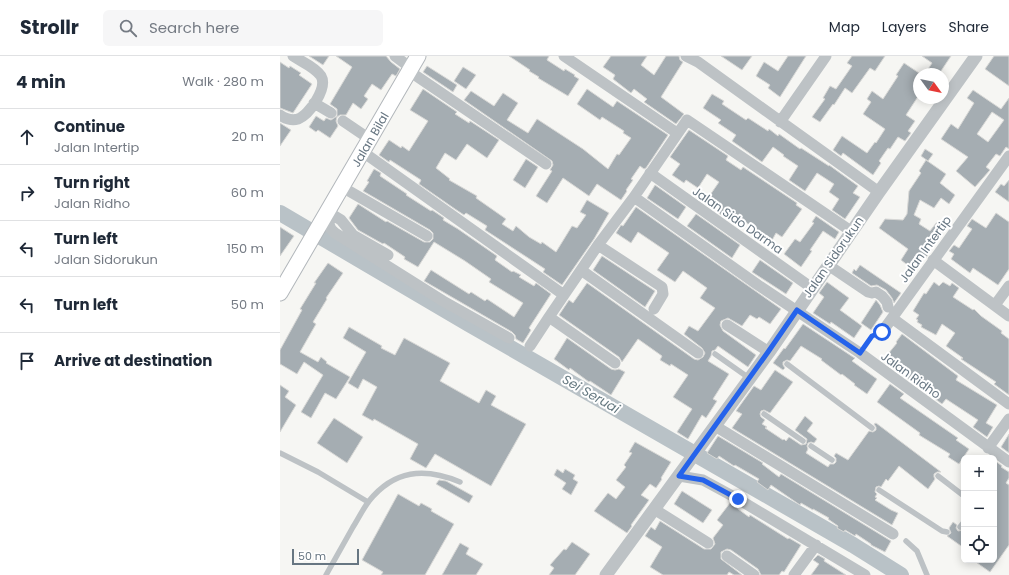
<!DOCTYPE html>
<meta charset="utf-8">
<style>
body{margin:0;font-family:Poppins,sans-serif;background:#f6f6f7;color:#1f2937}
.controls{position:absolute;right:12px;bottom:12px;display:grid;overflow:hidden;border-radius:6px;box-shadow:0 2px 10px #0003}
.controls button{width:36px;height:36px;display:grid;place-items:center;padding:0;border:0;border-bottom:1px solid #e0e1e3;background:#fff;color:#1f2937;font:20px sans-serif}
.compass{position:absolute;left:633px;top:12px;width:36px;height:36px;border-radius:50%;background:#fff;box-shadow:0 2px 10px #0003;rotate:123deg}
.scale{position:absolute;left:12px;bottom:10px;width:67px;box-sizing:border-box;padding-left:4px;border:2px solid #677682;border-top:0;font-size:11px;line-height:14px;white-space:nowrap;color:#677682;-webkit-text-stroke:3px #fff;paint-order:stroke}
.stop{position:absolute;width:12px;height:12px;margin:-9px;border:3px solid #2563eb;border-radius:50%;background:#fff}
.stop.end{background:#2563eb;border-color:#fff;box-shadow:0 1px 4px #0008}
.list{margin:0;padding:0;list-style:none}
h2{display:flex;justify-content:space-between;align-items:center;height:52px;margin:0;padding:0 16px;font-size:17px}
h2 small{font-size:13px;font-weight:400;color:#747a83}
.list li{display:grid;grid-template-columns:26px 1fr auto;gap:12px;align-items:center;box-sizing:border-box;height:56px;padding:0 16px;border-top:1px solid #e0e1e3}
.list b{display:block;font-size:15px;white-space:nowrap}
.list p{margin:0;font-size:13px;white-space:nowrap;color:#747a83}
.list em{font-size:13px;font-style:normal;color:#747a83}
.icon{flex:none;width:22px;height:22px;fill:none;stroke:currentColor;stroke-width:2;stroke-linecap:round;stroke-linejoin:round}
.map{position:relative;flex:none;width:729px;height:519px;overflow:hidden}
header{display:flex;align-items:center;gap:24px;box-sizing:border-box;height:56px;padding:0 20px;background:#fff;border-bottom:1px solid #e0e1e3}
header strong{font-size:19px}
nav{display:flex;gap:22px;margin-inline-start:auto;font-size:14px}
.search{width:280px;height:36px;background:#f6f6f7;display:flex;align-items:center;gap:10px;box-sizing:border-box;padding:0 14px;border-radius:6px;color:#747a83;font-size:15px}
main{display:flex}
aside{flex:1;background:#fff}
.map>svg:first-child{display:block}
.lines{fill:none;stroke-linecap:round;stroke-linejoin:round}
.river{stroke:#b9c2c7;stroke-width:16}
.building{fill:#a5adb2;stroke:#d8d8d6;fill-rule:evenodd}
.secondary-casing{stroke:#b2b7bb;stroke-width:17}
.path{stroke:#b8bbbd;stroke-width:1.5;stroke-dasharray:2 2;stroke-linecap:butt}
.service{stroke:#bdc2c5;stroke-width:5.5}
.minor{stroke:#bdc2c5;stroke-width:11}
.tertiary{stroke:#bdc2c5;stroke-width:13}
.secondary{stroke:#fff;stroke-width:15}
.route{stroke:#2563eb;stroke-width:5}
.labels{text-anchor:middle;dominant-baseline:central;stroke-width:4;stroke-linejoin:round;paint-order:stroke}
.street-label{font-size:12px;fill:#677682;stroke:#fff}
.water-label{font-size:13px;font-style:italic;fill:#63777f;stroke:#fff}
</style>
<header>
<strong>Strollr</strong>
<div class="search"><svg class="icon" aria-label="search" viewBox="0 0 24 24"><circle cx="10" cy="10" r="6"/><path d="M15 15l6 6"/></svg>Search here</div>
<nav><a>Map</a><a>Layers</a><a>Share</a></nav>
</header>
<main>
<aside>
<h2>4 min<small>Walk · 280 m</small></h2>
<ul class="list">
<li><svg class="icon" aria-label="ahead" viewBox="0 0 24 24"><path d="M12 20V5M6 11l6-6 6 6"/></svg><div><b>Continue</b><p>Jalan Intertip</p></div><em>20 m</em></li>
<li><svg class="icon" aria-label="right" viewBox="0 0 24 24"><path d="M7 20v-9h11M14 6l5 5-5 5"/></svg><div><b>Turn right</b><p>Jalan Ridho</p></div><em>60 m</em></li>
<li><svg class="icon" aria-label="left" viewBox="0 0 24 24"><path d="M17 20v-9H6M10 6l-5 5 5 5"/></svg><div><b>Turn left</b><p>Jalan Sidorukun</p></div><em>150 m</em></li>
<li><svg class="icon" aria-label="left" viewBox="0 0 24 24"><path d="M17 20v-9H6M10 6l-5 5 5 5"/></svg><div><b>Turn left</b></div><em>50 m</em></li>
<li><svg class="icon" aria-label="arrive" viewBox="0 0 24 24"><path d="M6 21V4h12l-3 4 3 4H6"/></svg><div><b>Arrive at destination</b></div></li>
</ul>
</aside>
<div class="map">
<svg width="729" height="519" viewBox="0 0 729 519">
<rect width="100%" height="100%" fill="#f6f6f3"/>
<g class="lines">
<path class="river" d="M0,157L189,268L573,489L621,519"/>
</g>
<path class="building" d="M29,0H49L43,9Z
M56,0H106L111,6L120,13L116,20L112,18L101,34L92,28L84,40L88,43L81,53L73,47L66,59H60L57,61L56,65L58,70L50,82L38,74L36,76L29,71L36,60L44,65L46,62L51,64L57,60V53L50,48L72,11Z
M229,0H269L267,4L284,15L285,13L295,19L294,20L299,23L288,40L258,22L259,21L249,15L250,14Z
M331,0H367L361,9L374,19L386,0H399L400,4L403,6L381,41L404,58L396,68L364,46L367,43L354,33L351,37L333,23L335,19L323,11Z
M441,0H472L462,14Z
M508,0H526L500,41L488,32L490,29L476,20L484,6L498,15Z
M572,0H605L595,15L590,12L572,37L565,32L554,49L553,48L540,66L532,61L545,43L543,42L550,30L556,33L572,10L567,7Z
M642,0H671L659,18H645L652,7Z
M714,0H729V30L705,13Z
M0,6L9,12L10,10L21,17L19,19L32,28L13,57L0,52Z
M624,7L639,17V39L626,59L635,65L628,75L631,77L625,85L618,81L610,93L608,92L599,105L601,107L593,119L563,97L561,100L553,94L562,80L587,97L595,86L596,87L605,73L583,58L591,46L587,43L592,35L603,43L618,20L616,19Z
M147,10L177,29L173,36L143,16Z
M183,11L196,19L186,33L174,25Z
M143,33L177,56L175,58L189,67L190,65L219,84L207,102L187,88L176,104L165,97L156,112L170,123L169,124L197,140L196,142L226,163L222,168L233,175L236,170L249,181L261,188L262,186L276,196L292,170L297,172L306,159L300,156L307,144L329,157L314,183L282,229L263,216L265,213L205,174L207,170L186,157L184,159L175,153L139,128L141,124L110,104L109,106L99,99L109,84L121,92L122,90L129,95L148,65L130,54Z
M307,33L333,51L337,45L388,79L366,112L364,113L360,110L351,123L353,124L346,134L347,135L341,144L317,128L309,140L283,122L267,147L256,140L272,115L270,114L273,109L272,105L184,44L191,35L214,50L223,37L238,47L227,64L248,77L257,63L303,93L328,113L337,98L339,99L351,82L343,77L344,75L322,61L320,64L297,48Z
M693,34L721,53L729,42V93L726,91L720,100L716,98L706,111L710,114L695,131L676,115L688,101L661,83L671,68L678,73L694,47L687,42ZM712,56L724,64L708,86L697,78Z
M432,38L444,45L442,48L466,64L468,62L488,75L489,73L498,80L499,78L520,93L521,92L549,110V109L578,130L573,137L580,141L565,163L552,154L559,143L549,136L554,128L537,117L525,135L509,124L518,110L503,100L504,99L493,91L482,106L452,85L456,79L438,67L441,64L423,52Z
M0,67L11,74L0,90Z
M409,74L448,100L446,104L461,114L463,111L517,147L516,149L522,153L502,181L496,177L490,188L480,182L483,178L450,156L446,162L436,155L439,150L428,142L439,126L427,118L418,132L406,124L404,127L392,119L400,108L390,101Z
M645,93L653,98L648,105L641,100Z
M246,103L258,111L245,132L233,124Z
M646,104L666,118L660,127L675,139L669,148L661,142L654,152L640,144L634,159L641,163L639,168L650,175L657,166L666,172L645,203L638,199L630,211L621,204L628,193L599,172L605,163L623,164L627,158L629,135L641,117L639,115Z
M94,113L101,117L100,120L127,138L126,139L151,155L152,154L164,162L163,164L178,173L217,200L215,204L232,216L233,215L241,219L239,221L254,230L256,227L271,238L249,272L251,274L243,287L236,283L235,279L232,276L144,225L151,214L189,238L191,236L205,245L207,243L234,261L243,247L209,226L211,223L185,205L154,186L138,211L124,203L125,201L104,187L103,188L78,174L69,162L78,148L106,166L107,165L144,186H150L153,183V177L150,174L83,135L89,126L87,125Z
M729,124V146L715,136L721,128L724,130Z
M375,129L406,151L398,163L367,142Z
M356,151L501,253L490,268L479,261L477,263L470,259L462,270L448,262L441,265L440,269L443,275L476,299L468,311L438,290L435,294L432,295L431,300L428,305L449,318L433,343L437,345L426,362L422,359L408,383L397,376L412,353L393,341L408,319L391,308L390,310L380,304L382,300L358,283L342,306L339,301L279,259L289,244L293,247L307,227L414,303L418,304L423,301L425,297L422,292L404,278L409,270L418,275L435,252L420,242L427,232L403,215L395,226L377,214L389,197L358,176L351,187L336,177L341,169L343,170Z
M716,157L729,166V213L718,229L693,212L690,217L671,203L674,198L669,195L674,189L679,192L692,173L687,170L692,163L706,172Z
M416,158L460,189L452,202L407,170Z
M536,160L559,176L555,183L543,175L530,194L532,195L521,211L504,198L515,183L520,186L534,167L532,166Z
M0,171L14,180L0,200Z
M322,200L375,235L365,251L313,214Z
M480,204L513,227L506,238L472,216Z
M48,207L63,217L46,242L47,243L33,266L36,268L20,296L38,306L41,301L47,306L46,307L70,321L56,343L45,337L31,362L21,356L43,319L24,306L17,318L0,308V294L22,254L20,253L36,227H34Z
M580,209L621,237L614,247L612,242L606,234L597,229L591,230L572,217L574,213L576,215Z
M547,226L569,242L560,254L582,270L574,282L551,266L550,268L533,257L544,241L539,237Z
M654,226L659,230L663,226L670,230L672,227L679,232L673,241L693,254L694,253L701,260L722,275L721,277L729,283V339L714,328L716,326L681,303L683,302L666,290L675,277L662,268L656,279L641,271L642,269L637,266L638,264L636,263L639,259L633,255L644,237L646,238Z
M596,244L600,249L603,256L591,274L581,267Z
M523,268L573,301L575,302L572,305L597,323L587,338L574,329L575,328L562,318L561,319L541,304L542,303L521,290L510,305L507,304L503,306V309L505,312L503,314L493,307L504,292L505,293Z
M69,271L102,290L101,292L115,299L124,282L170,307L160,325L199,347L206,334L216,340L211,349L246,368L211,430L155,398L146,412L130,403L138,388L94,363L93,365L82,359L97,331L83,323L78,333L68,327L86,296L63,282Z
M622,278L678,320L676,324L717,349L706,367L713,371L707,381L693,371L698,364L666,343L662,348L603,304L617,287L616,286Z
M287,282L331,313L335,314L339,313L345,316L331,339L310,325L309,326L290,312L289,314L274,303Z
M495,314L513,326L490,357L484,354L481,355L480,358L481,361L485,364L482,368L487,371L485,372L503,384L504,383L506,385L509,381L521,389L526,388L527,383L515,374L525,360L533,367L527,375L537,383L534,387L531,386L528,387L527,390L528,393L526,397L548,411L550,408H554L556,406V402L554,400L556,397L568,404L589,375L593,376L596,374V371L594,368L596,367L661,416H657L654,418V421L655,423L648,433L619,410L608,425L606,423L601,431L599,430L596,431L595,436L597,438L595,441L597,442L595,444L611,454L618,457L612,469L452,372L462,358L456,355L474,330L481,334Z
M610,328L624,338L620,342L678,382L676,384L689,393L679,408L668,401L670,398L639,379L640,377L597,346Z
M0,329L9,335L5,341L16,349L0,376Z
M54,362L83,381L67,407L37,387Z
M729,378V397L721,391Z
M438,380L483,407L482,408L499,421L501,418L611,485L605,496L591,489V488L576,478L575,480L565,474L564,476L557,472L558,470L548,463L549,462L533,453V454L521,447L520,449L491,429L488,434L477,426L479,423L455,409L454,410L439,400L437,403L427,397Z
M355,386L391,406L381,422L382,423L376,432L370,428L361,439L369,444L351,469L352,470L347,477L314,455L328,437L336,443L345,431L336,424L346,411L344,409L352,397L349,396Z
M714,404L722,410L721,411L729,416V422L726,427L729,429V489L710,516L693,504H714Z
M277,413L283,417L285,413L295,419L293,423L298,426L291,439L282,433L286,427L274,419Z
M159,424L166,425L193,440L189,447L156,428Z
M402,435L432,454L423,467L394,448Z
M118,438L139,450L141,447L152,453L151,455L174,468L145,519H101L103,516L82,504Z
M450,447L469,461L470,459L508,483L509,482L521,489L504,516L502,515L499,519H481L478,513L451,494L447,493L441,496V503L462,519H454L449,516L447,519H383L370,511L382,491L365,480L371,471L375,474L380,465L424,493H431L435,488L433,482L443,469L437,464Z
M673,466L677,469L676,472L678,475L684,474V492L667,480L671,477L669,472Z
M292,486L310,498L295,519H269L274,512L270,509L284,493L286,494Z
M180,487L189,492L186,498L203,508L196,519H162Z
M538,499L545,503L544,505L566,519H531L539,508L533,504Z"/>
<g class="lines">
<defs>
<g id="secondary">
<path id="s1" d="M0,237L138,0"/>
</g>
</defs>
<use href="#secondary" class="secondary-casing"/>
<path class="path" d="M586,289L593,279"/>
<path class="service" d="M435,298L469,322
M507,308L592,372
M484,358L523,385
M531,390L552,404
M0,397L38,416L88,446
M658,420L684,440
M599,434L662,475L667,476
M680,471L684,466
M626,485L637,495L647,519
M46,519C55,503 64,487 73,471C78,463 83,453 89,445C114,414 144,411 180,426"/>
<path class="minor" d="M115,0L131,12
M284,0L397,77
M406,0L418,6L599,136
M129,15L266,108
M34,47L51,57
M0,59C6,63 11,65 18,63C29,59 48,32 41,20C35,11 22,6 13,0
M63,65L91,84
M500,66L546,0
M83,96L284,239
M370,117L532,232
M62,131L147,180
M354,141L478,229L580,297L729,406
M48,156L61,164L73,179L108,199
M51,158C49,166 47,171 55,177L163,245L229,282
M318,189L382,231L383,238L374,253
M653,204L729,260
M548,209L588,236L592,237L596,236L602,240L607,246L608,251
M301,214L418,297
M715,249L729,230
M612,262L729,348
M447,269L489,296
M602,276L729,100
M250,290L269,261
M335,307L269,261L318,189L354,141L407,64L571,175
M435,370L613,478
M708,392L729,363
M399,420L423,424L458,443L585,519
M374,453L428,487
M447,500L474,519
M514,519L536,489"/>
<path class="tertiary" d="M326,519L489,296L599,136L696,0"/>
<use href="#secondary" class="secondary"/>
</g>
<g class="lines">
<path class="route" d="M458,443L423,424L399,420L488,296L517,254L580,297L592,280L602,276"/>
</g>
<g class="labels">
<g class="street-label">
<text stroke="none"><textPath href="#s1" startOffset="178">Jalan Bilal</textPath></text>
<text transform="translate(458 164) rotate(35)">Jalan Sido Darma</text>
<text transform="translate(645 193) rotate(-54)">Jalan Intertip</text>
<text transform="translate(553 201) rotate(-55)">Jalan Sidorukun</text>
<text transform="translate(631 319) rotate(36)">Jalan Ridho</text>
</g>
<g class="water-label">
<text transform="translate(311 338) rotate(30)">Sei Seruai</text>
</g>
</g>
</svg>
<div class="controls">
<button>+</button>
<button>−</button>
<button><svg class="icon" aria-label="locate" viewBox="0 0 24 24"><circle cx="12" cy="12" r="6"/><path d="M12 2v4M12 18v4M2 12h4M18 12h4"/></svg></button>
</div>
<svg class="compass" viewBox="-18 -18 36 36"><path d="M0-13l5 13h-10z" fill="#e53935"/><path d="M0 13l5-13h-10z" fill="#747a83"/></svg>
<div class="scale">50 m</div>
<div class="stop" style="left:602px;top:276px"></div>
<div class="stop end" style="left:458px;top:443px"></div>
</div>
</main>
